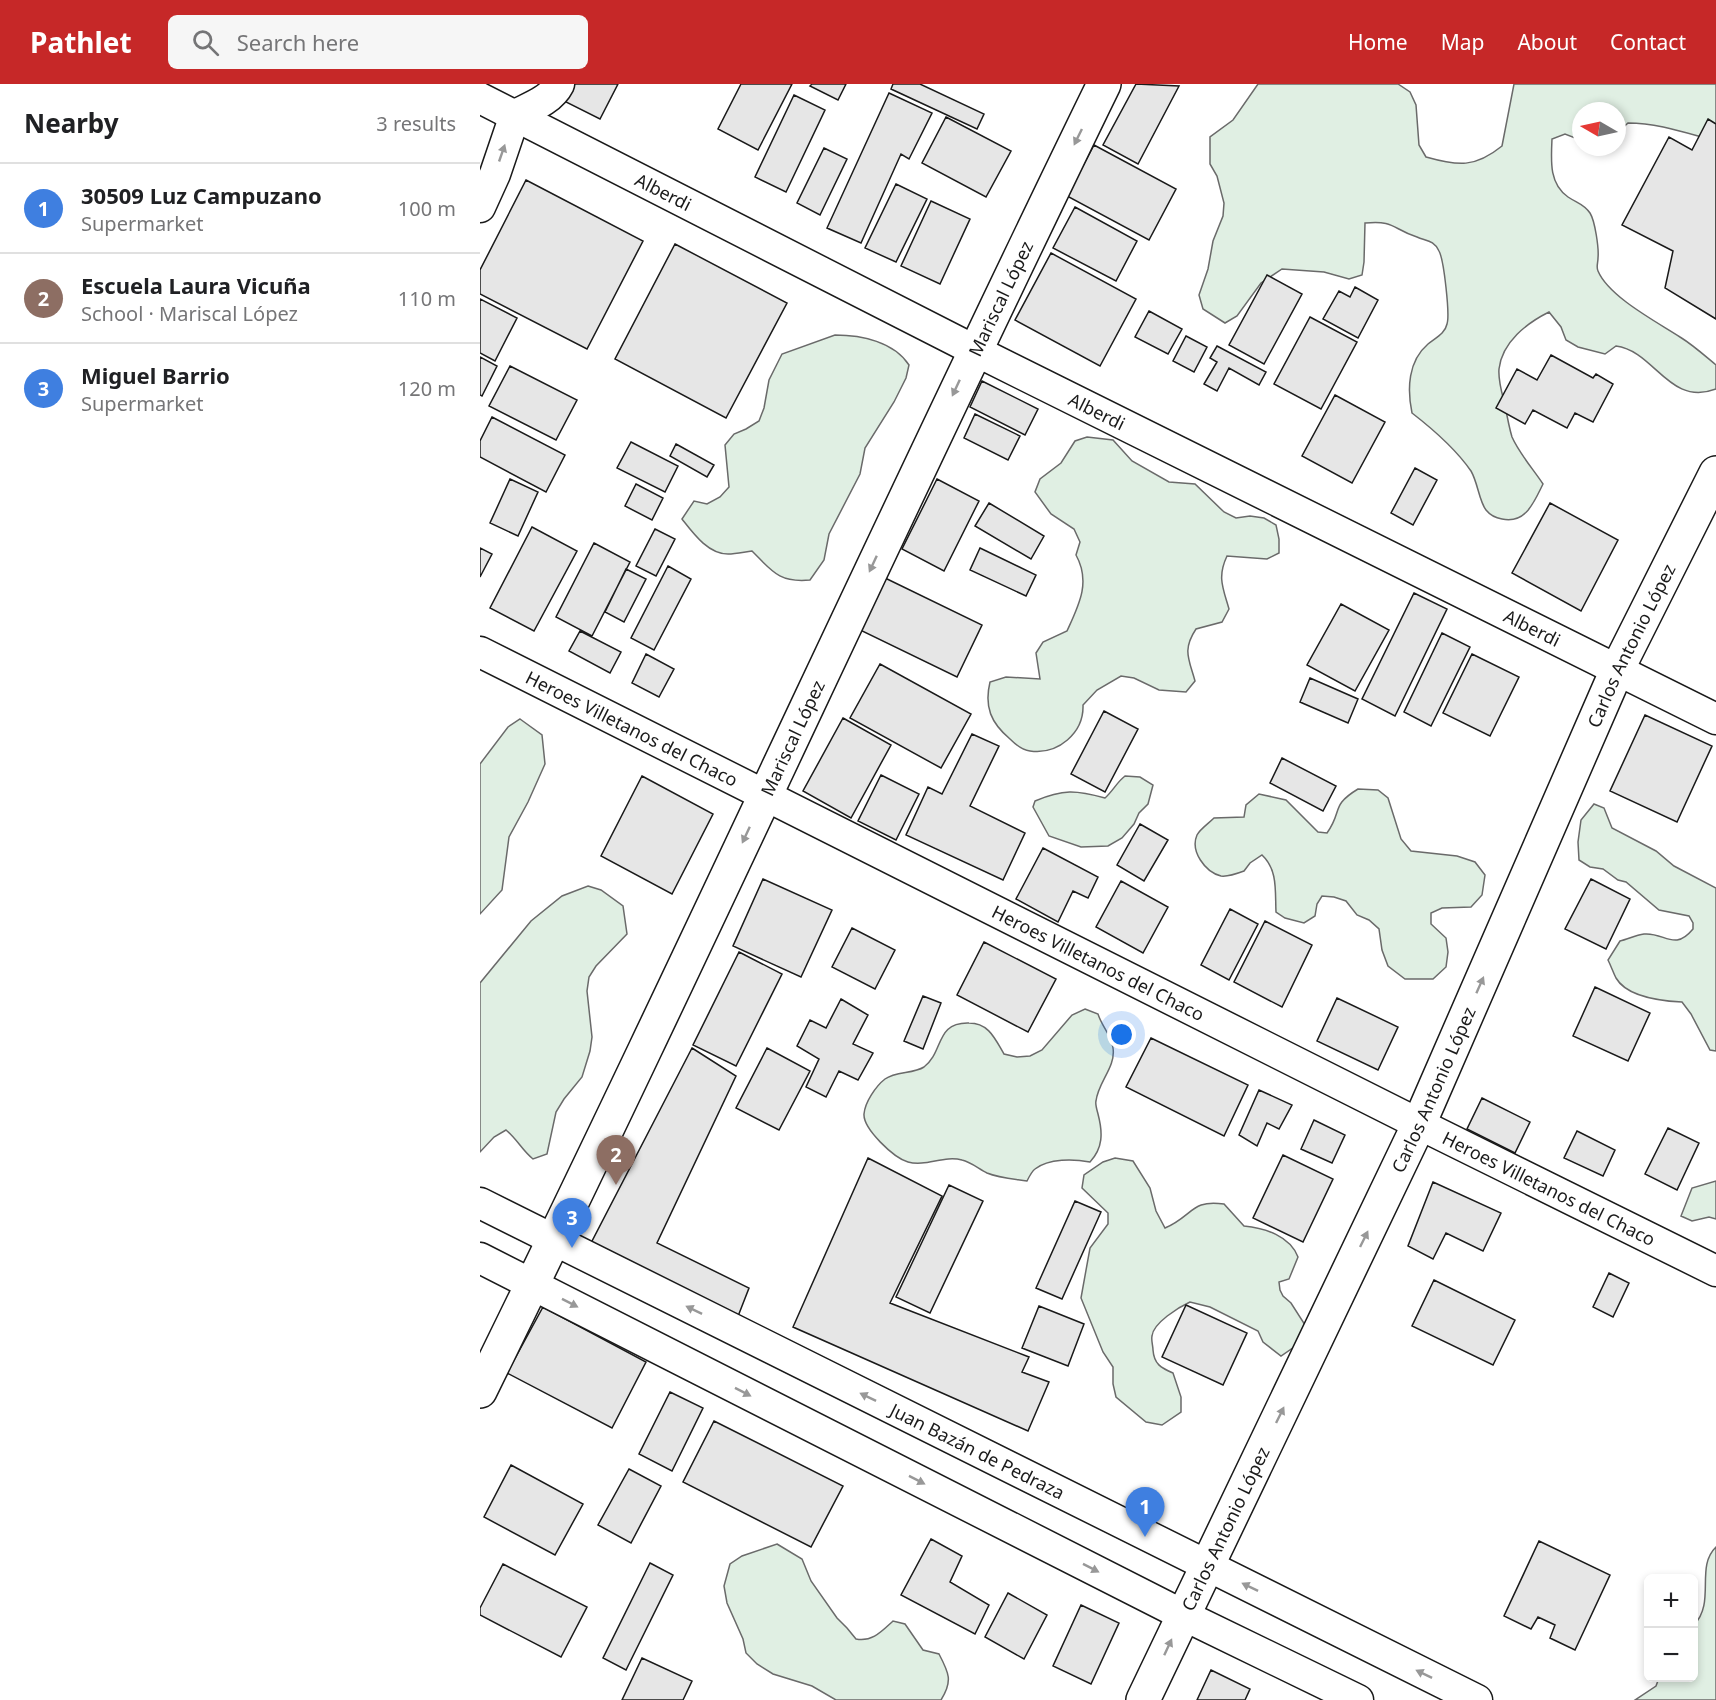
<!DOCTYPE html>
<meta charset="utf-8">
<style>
body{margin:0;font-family:"Noto Sans",sans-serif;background:#f6f6f6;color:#202124}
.controls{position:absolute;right:18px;bottom:18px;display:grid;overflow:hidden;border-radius:9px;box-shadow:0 3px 9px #0003}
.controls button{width:54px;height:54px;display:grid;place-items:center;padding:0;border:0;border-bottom:2px solid #e0e0e0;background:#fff;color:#202124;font:30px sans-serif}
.compass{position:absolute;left:1092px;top:18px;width:54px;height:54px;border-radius:50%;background:#fff;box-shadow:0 3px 9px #0003;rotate:279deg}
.you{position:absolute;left:642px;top:951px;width:21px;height:21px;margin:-15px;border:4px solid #fff;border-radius:50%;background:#1a73e8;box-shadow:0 0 0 9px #1a73e833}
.badge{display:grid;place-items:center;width:39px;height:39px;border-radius:50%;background:#c62828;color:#fff;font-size:20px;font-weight:700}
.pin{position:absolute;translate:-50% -50px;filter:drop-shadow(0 2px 3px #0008)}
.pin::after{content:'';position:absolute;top:32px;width:21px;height:18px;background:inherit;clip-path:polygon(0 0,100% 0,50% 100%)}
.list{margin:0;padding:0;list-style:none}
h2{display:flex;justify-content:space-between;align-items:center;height:78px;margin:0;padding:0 24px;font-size:26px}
h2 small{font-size:20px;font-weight:400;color:#757577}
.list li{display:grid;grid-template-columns:39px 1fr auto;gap:18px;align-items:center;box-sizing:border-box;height:90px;padding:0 24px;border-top:2px solid #e0e0e0}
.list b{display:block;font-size:22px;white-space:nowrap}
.list p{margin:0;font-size:20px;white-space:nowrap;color:#757577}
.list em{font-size:20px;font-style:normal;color:#757577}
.icon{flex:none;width:33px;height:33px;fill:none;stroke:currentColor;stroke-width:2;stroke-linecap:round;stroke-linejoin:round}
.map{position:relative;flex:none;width:1236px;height:1616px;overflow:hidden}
header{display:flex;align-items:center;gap:36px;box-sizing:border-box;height:84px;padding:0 30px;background:#c62828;color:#fff}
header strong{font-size:28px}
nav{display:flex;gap:33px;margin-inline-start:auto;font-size:21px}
.search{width:420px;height:54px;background:#f6f6f6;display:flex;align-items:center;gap:15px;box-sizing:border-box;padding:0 21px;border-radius:9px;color:#757577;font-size:22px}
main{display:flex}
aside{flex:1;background:#fff}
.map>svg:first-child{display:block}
.green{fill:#e0efe3;stroke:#6a6a6a;stroke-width:1.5}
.building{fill:#e6e6e6;stroke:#1a1a1a;stroke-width:1.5}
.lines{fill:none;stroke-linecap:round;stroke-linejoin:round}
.street-casing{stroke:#1a1a1a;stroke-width:33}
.secondary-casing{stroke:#1a1a1a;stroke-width:36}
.street{stroke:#fff;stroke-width:30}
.secondary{stroke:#fff;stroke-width:33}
.oneway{fill:#989898}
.labels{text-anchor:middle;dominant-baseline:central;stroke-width:4.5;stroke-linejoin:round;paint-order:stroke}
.street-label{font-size:18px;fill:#1a1a1a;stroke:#fff}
</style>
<header>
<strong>Pathlet</strong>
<div class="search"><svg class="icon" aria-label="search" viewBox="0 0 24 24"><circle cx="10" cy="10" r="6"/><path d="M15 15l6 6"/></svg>Search here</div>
<nav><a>Home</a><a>Map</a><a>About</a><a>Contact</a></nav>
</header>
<main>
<aside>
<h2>Nearby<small>3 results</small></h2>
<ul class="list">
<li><span class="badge" style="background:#3f7fe0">1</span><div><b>30509 Luz Campuzano</b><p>Supermarket</p></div><em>100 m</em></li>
<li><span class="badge" style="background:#8d6e63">2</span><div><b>Escuela Laura Vicuña</b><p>School · Mariscal López</p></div><em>110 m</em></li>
<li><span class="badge" style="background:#3f7fe0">3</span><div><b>Miguel Barrio</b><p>Supermarket</p></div><em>120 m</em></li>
</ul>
</aside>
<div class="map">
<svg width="1236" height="1616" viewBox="0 0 1236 1616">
<rect width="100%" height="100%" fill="#fff"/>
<path class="green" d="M778,0H918L930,8L936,21L939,61L946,73C978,82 995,84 1022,62L1034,0H1236V49L1225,54C1200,47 1175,39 1148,39L1137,49V27H1101V63L1098,55L1085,50L1072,55C1071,77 1069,100 1088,113C1097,119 1104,120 1110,129C1115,137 1119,164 1118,174C1118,179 1116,183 1118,187C1129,213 1177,238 1200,253C1213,261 1224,271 1236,281V305C1189,323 1175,267 1136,262L1125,270L1098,263L1086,256L1081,243L1069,228C1047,239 1022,258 1019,285C1018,297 1022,309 1025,321C1027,332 1029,343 1032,353C1039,369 1053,385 1063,400C1054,418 1046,440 1022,435C1016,434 1010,431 1006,426C999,417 998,399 991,387C975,364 954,346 932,329C927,305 928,277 948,260C955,254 965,250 967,240C970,231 964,176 959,167C954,156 946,157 937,153C912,145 915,136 885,139L884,178L882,191L869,195L844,188L802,185L781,199L757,232L745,239L723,225L719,211L728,185L733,157L743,132L744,119L737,92L730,80V53L753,36Z
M355,251C382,251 414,258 429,281L426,294L414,318L385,364L380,390L349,450L344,476L330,496C299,499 292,487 272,467C264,468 256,470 248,470C228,470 213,449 202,435L214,417L227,420L240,413L249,403L245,361L254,350L266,345L279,337L284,324L289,296L302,270Z
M607,353L633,356L652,377L689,398L715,400L744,428L756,434L770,432L784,434L796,441L799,455V469L787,475L747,472C737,493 743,504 749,525L742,538L716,545C702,566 709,575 715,597L706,608L679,606L654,594L641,592L617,606L603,621C604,649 578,671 550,667C542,666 536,661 530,655C511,639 504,623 510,598L526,593L560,595L556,569L563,558L587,547C599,521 611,498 596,471L600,458L594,445L571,430L555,408L560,395L581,379L595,357Z
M40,635L62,651L65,680L48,718L29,753L22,806L0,830V680L28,643Z
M645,692L660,693L673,701L668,720L659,729L654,740L642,754L628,762L601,763L569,752L553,723L555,717C583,705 596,706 625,714C633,707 637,698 645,692Z
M878,705L898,706L908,714L921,755L931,767L977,772L995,778L1005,791L1002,811L991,823L962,824L951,829V840L966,854L968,868L966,883L953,895H925L908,882L902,866L899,845L889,836L877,831L866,817L854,813L842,812L837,820L835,832L824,839L805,834L796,828C795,807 798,786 782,771L770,779L764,787C756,790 748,793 741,792C725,788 710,767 717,751C720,745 729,739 734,734L764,733L766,721L779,710L806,716L838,748L847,749C863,727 850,722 878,705Z
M1114,720L1124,724L1132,744L1176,767L1194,782L1236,804V967L1230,966L1211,930L1202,918C1182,917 1147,913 1136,894C1133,888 1131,882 1128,876L1140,857C1148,855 1156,851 1164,850C1185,848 1194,868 1213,845V839L1209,832L1179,826L1146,798L1138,796L1123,785L1110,783L1099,776L1098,758L1101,736Z
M108,802L121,806L143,822L147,850L116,882L109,893L107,907L112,953L110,967L102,993L84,1015L76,1028L67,1070L53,1075C42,1066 37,1055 26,1046L14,1053L0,1068V899L51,837L82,812Z
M605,925L618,930C622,943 632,952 633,964C636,983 618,998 616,1017C615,1020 617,1026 618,1030C623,1049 623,1064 610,1078C594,1075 569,1074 555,1085C552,1087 549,1093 547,1097C534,1095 519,1094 507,1089C499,1085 491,1078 482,1076C464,1071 446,1083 428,1078C414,1074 383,1045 384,1030C385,1018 396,1002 405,995C416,987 433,990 444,983C464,968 455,938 489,939C509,939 515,955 524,970L537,973L550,972L562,966L592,931Z
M635,1074L653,1077L670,1104L676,1127L685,1144C713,1132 711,1115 744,1120L764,1142C785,1144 810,1152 818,1173L809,1195L799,1198L800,1206L803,1212L811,1219L827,1244L817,1261L801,1272L783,1258L778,1247L730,1223L710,1218C699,1223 673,1239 672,1252C671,1256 673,1262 673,1266C674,1280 681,1284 693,1289L701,1313V1328L682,1341L666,1338L636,1313L633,1300V1283L623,1268L601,1214L610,1164L628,1140V1129L602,1104L604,1091L623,1078Z
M1236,1097V1135L1229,1133L1212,1137L1201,1132L1212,1104Z
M297,1460L322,1475L331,1497L357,1534L367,1544L376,1555C392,1558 401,1548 413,1537L425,1540L443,1566L459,1570C469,1589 473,1597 461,1616H356L332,1602L293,1590L277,1580L266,1569L263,1555L247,1519L244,1502L250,1480L262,1472Z
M1236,1463V1616H1155L1176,1602L1179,1594H1214V1541C1236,1518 1215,1483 1236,1463Z"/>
<path class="building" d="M90,0H138L120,35L82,16Z
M261,0H312L278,66L238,45Z
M332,0H366L358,16L330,2Z
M413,0H440L504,30L497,45L411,5Z
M656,0L699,2L658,80L623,61Z
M409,9L452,29L429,75L421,70L381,159L347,144Z
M314,11L345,26L306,108L275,93Z
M466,33L531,67L506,113L442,79Z
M1228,35L1236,40V235L1185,204L1193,167L1142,141L1189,53L1212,66Z
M614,61L696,105L669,156L587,112Z
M344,64L367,75L340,131L317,119Z
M46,96L163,157L107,265L0,210V186Z
M416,100L447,115L416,178L385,164Z
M451,117L490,135L460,200L421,182Z
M595,123L657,157L636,197L573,164Z
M195,160L307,219L246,334L135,275Z
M571,169L656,215L620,282L535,236Z
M787,191L822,210L784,280L749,261Z
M875,203L898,216L878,254L843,235L859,207L870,213Z
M0,215L37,234L15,277L0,269Z
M669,227L702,245L688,270L655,253Z
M830,233L877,258L841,325L794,300Z
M706,252L727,263L714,288L693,277Z
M737,262L786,288L779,301L749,284L737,307L724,300L737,278L730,274Z
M1071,271L1113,294L1116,290L1133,300L1113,338L1095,329L1087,344L1053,326L1045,340L1016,324L1037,285L1057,296Z
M0,273L17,282L2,312L0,311Z
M30,282L97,316L76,356L9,322Z
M502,297L558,325L545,351L490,323Z
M855,311L905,338L872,399L822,372Z
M495,330L540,352L528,376L484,354Z
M12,333L85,371L66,408L0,373V357Z
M151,358L198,382L185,408L137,384Z
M196,360L234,381L227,393L190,372Z
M935,384L957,396L933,441L911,429Z
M30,395L58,408L38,452L10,439Z
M457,395L499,417L464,487L422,465Z
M156,400L183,414L172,436L145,422Z
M509,419L564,452L551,475L495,442Z
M1070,419L1138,456L1101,527L1032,489Z
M52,443L97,467L54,547L10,524Z
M175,445L195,455L176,492L156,482Z
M114,459L150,478L112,552L76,533Z
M0,464L12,470L0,493Z
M500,464L556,491L546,512L490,486Z
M188,482L211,495L174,566L151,554Z
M146,485L166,495L144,538L125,528Z
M403,493L502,541L477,593L378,545Z
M934,509L967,525L915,632L882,615Z
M861,520L909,546L875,607L827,581Z
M100,547L141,568L130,589L89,567Z
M962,549L990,563L951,642L924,628Z
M166,570L194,585L179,613L152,599Z
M992,570L1039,593L1010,652L963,629Z
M400,580L491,630L461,684L370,634Z
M830,594L878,615L868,639L820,618Z
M624,627L658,645L625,708L591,690Z
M1165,631L1232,662L1197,738L1130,707Z
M363,634L411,661L371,734L323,707Z
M492,650L519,662L490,722L545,749L523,796L426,751L448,703L462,710Z
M802,674L856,702L843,727L790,699Z
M401,691L439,710L416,756L378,737Z
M162,692L233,730L192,810L121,772Z
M660,740L688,756L664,797L637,781Z
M563,764L618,793L608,814L593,807L578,838L536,815Z
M283,795L352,826L321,893L253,862Z
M1111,795L1150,815L1126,865L1085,845Z
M641,797L688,823L663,869L616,843Z
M750,825L778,840L749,896L721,881Z
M785,837L832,861L802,923L754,898Z
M372,844L415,866L395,905L352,883Z
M504,858L576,895L548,948L477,911Z
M259,868L302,890L256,982L213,961Z
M1115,903L1170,929L1148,977L1093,952Z
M443,912L461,919L443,965L424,957Z
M857,914L918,943L898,986L837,957Z
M361,915L388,931L373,960L393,969L378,996L359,987L346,1013L326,1003L339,975L317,962L330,936L346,944Z
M671,954L768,1001L744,1052L646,1003Z
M212,964L256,992L177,1159L269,1204L255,1240L110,1161Z
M287,964L330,987L299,1046L256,1024Z
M779,1006L812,1021L799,1045L787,1039L777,1062L759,1051Z
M1002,1014L1050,1038L1035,1069L987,1045Z
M834,1036L865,1051L852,1079L821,1065Z
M1188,1044L1219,1059L1197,1106L1165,1090Z
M1097,1047L1135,1066L1123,1092L1084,1074Z
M803,1071L853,1095L823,1158L773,1134Z
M388,1074L462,1112L410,1219L549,1273L542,1288L569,1298L548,1347L313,1243Z
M953,1098L1021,1129L1003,1167L966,1149L953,1175L928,1162Z
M469,1101L503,1117L450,1229L416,1213Z
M595,1117L621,1128L582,1215L556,1204Z
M1129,1189L1149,1199L1133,1233L1113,1223Z
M954,1196L1035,1236L1013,1281L932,1242Z
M706,1221L767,1249L743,1301L682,1273Z
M559,1222L604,1240L588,1282L542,1264Z
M63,1223L166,1278L132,1344L27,1289Z
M190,1308L223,1324L192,1387L159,1370Z
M234,1337L363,1402L331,1463L203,1398Z
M31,1381L103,1420L75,1471L4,1433Z
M149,1385L181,1402L151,1459L118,1441Z
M451,1455L482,1472L470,1498L509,1521L495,1550L421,1511Z
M1059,1457L1130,1491L1095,1566L1070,1554L1075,1541L1058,1533L1051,1545L1024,1532Z
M170,1479L193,1491L146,1586L123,1574Z
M23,1480L107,1523L81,1573L0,1531V1524Z
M528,1509L567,1531L544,1575L505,1553Z
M601,1521L639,1539L611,1600L573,1582Z
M162,1574L212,1597L203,1616H142Z
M731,1586L770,1605L765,1616H717Z"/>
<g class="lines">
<defs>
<g id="street">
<path id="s1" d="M0,14L494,266L1236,635"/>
<path d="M0,123L15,90L35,31C51,23 71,16 79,0"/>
<path id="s2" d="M0,568L939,1040L1236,1187"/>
<path id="s3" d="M0,1119L997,1616"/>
<path d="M0,1174L703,1531L878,1616"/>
</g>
<g id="secondary">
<path id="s4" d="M0,1307C213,874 412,434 624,0"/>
<path id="s5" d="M663,1616L939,1040L1137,586L1236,389"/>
</g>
</defs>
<use href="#street" class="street-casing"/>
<use href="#secondary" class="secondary-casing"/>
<use href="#street" class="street"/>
<use href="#secondary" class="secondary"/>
</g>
<defs><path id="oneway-solid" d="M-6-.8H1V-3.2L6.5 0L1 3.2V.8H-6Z" transform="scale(1.5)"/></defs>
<g class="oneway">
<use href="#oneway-solid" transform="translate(598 53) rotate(116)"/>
<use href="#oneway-solid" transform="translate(22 69) rotate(-71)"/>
<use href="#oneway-solid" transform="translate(476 304) rotate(115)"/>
<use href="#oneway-solid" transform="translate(393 480) rotate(115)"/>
<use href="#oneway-solid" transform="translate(266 751) rotate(115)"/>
<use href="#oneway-solid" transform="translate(1000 901) rotate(-66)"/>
<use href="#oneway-solid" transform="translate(884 1155) rotate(-64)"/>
<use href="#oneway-solid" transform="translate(90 1219) rotate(27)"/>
<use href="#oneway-solid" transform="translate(214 1226) rotate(-154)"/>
<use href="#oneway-solid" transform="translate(263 1308) rotate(27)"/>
<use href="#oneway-solid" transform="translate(388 1313) rotate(-154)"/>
<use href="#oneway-solid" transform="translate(800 1331) rotate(-64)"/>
<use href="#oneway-solid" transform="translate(437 1396) rotate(27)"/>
<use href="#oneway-solid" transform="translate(611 1484) rotate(27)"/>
<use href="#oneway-solid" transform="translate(770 1503) rotate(-154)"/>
<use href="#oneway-solid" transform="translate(688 1563) rotate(-65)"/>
<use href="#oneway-solid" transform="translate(944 1590) rotate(-154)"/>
</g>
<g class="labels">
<g class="street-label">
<text stroke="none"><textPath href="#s1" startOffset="206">Alberdi</textPath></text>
<text stroke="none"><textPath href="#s4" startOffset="1210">Mariscal López</textPath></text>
<text stroke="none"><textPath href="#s1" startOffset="692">Alberdi</textPath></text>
<text stroke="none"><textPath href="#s1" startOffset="1178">Alberdi</textPath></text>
<text stroke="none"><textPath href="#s5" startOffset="1162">Carlos Antonio López</textPath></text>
<text stroke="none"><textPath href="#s2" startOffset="170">Heroes Villetanos del Chaco</textPath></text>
<text stroke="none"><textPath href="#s4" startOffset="724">Mariscal López</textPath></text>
<text stroke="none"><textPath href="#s2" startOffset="692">Heroes Villetanos del Chaco</textPath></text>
<text stroke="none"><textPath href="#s5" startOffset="676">Carlos Antonio López</textPath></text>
<text stroke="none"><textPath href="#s2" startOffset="1196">Heroes Villetanos del Chaco</textPath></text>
<text stroke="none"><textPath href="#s3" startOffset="556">Juan Bazán de Pedraza</textPath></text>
<text stroke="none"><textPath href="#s5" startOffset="190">Carlos Antonio López</textPath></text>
</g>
</g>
</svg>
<div class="controls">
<button>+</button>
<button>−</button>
</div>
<svg class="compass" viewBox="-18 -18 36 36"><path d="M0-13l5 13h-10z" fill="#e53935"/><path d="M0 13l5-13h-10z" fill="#757577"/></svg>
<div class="you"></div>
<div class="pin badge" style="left:665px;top:1453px;background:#3f7fe0">1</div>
<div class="pin badge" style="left:136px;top:1101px;background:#8d6e63">2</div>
<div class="pin badge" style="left:92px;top:1164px;background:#3f7fe0">3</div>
</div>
</main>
